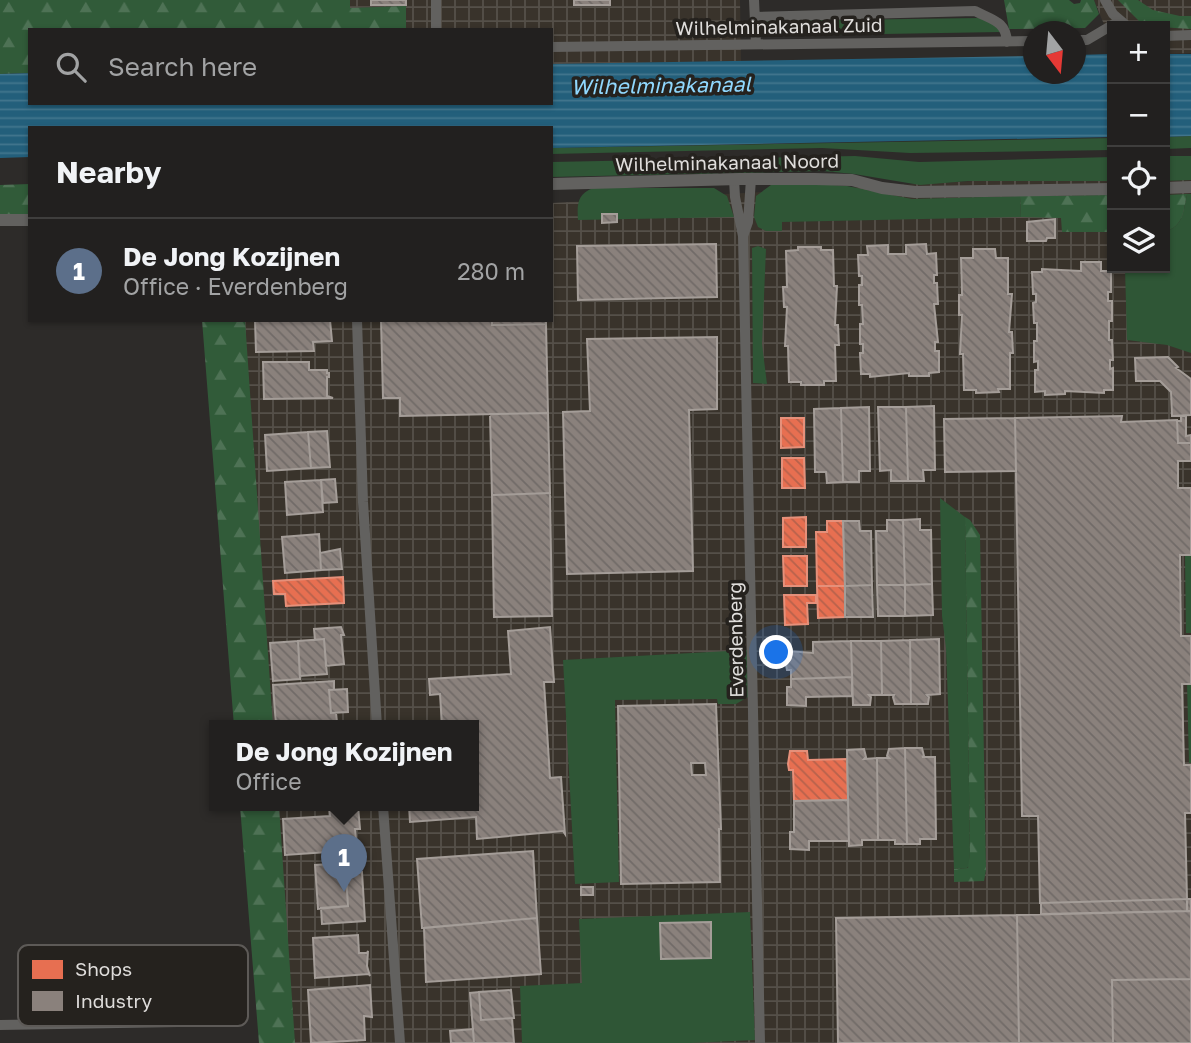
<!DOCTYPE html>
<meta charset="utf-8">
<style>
body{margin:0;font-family:"Golos Text",sans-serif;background:#2a2828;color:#f1f3f6}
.controls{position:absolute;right:21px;top:21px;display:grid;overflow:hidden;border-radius:0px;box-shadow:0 2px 5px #0004}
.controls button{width:63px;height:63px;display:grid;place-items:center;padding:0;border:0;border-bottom:2px solid #3f3e3d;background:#22201f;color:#f1f3f6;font:35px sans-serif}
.compass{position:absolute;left:1023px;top:21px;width:63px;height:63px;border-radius:50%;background:#22201f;box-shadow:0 2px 5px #0004;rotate:164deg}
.you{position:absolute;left:777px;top:653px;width:24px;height:24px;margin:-18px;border:5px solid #fff;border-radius:50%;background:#1a73e8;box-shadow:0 0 0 10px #1a73e833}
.badge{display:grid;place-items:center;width:46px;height:46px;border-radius:50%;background:#2563eb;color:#fff;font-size:23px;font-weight:700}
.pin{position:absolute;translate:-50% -58px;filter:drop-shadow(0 2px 4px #0008)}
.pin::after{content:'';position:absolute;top:37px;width:24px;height:21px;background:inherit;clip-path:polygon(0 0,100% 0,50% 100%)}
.popup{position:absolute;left:209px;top:720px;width:270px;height:91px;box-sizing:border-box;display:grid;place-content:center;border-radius:0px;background:#22201f;filter:drop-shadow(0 2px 5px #0005);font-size:23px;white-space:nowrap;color:#a2a3a4}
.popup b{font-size:26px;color:#f1f3f6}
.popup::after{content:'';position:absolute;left:50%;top:100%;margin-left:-14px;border:14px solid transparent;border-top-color:#22201f}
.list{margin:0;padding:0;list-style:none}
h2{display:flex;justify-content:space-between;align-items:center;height:91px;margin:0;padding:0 28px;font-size:30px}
h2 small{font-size:23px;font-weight:400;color:#a2a3a4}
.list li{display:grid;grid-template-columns:46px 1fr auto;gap:21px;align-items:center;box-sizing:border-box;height:105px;padding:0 28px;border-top:2px solid #3f3e3d}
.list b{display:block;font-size:26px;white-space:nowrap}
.list p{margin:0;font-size:23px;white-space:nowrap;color:#a2a3a4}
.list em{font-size:23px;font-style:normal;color:#a2a3a4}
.icon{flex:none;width:38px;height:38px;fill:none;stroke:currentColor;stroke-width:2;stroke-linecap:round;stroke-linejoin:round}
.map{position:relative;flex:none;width:1191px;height:1043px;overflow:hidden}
.search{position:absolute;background:#22201f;box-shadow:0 2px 5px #0004;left:28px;top:28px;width:525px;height:77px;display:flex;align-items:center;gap:18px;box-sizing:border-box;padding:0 24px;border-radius:0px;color:#a2a3a4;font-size:26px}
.panel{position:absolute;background:#22201f;box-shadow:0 2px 5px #0004;left:28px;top:126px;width:525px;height:196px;border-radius:0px}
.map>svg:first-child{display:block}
.industrial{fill:url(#industrial-grid)}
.grass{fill:#2f5636}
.forest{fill:url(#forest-firs)}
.water{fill:url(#water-rules)}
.shops{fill:url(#shops-back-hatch);stroke:#e5907a;stroke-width:2}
.industry{fill:url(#industry-back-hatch);stroke:#a49d98;stroke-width:2;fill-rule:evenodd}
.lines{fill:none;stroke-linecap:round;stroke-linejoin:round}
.minor{stroke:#62615f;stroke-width:10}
.tertiary{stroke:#62615f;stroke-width:12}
.labels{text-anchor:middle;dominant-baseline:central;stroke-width:7;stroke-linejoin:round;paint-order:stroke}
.street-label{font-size:19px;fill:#dfdddb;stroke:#25221e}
.water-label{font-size:21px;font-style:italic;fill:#90d8fe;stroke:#25221e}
.key{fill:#25221e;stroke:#5d5a57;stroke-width:2}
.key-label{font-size:19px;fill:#dfdddb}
</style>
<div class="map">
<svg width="1191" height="1043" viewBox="0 0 1191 1043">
<defs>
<pattern id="industrial-grid" width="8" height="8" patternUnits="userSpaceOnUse" patternTransform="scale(1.75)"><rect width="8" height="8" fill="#39332b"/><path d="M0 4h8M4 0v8" fill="none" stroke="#555049"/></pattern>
<pattern id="forest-firs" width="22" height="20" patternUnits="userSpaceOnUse" patternTransform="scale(1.75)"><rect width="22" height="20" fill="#315b39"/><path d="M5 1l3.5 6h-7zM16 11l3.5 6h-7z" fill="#4e7255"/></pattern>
<pattern id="water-rules" width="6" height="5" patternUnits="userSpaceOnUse" patternTransform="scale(1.75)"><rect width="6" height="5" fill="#235f7b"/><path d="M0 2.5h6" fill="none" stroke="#42768d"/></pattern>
<pattern id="shops-back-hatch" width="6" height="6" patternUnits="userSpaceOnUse" patternTransform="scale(1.75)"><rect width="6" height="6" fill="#e76f51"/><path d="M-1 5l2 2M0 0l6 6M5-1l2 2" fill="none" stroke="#b6624c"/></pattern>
<pattern id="industry-back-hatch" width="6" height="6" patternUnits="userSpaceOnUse" patternTransform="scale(1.75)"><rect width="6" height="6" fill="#8a817c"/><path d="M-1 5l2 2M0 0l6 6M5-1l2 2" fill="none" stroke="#716b68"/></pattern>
</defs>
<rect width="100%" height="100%" fill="#2d2b29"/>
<path class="industrial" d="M350,0H740L741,61L551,64V30H406V7L350,8Z
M1094,0H1191V53L1165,54V26H1112V44Z
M1191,170V1043H284L267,806H474V726H261L232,320H551V203L1112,174V268H1165V171Z"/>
<path class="grass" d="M979,18L1000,26L1001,32L765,36V21Z
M1191,136V148L1165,149V137Z
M1112,138V150L910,153L822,148L551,154V148Z
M855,156L919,162L1112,157V181H968L920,185L854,174L823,171L551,177V162Z
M1165,156H1191V180L1165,181Z
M817,184L847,186L912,199L1020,196L1021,217L782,222V231H766L758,227L754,217L756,196L771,185Z
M593,188H714L727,196L734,217L578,220C577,205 577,194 593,188Z
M1187,194H1191V353L1167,345L1127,340L1125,268H1165V232C1184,225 1183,212 1187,194Z
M758,246L766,249L762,344L767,384L753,383L752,248Z
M940,498L965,517L970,853L969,866L967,868L954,869L946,648L942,616Z
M1185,555H1191V633H1186Z
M747,650L748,697L736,704H718L717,699L615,700L619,882L575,884L563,660Z
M1187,683H1191V763H1189Z
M750,912L755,1040L690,1043H522L520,986L582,983L579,919Z"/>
<path class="forest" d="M0,0H350V8L406,6V30H30V73L0,74Z
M1004,0H1069L1074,4L1080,3L1081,0H1094L1099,14L1085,28L1009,29Z
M1118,0H1138L1153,10L1180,16H1191V29L1144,26Z
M30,184V215H0V185Z
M1187,194C1183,212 1184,225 1165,232V195Z
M1112,195V232H1062L1061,218L1021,217L1020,196Z
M202,320H245L273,726H234Z
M965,517L970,520L980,535L986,870L984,881L954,882V869L968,868L970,853Z
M240,806H279L295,1043H259Z"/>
<path class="water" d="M1112,54V137L551,148V128H30V157L0,158V74L30,73V103H551V64L1033,56L1034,74H1076V55Z
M1165,54H1191V136L1165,137Z"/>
<path class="shops" d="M781,418H804V447L781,448Z
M782,458H804L805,488H782Z
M806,517V547H783V518Z
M827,521H843L845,586H817L816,532H827Z
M783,556H807V586H784Z
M343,577L344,603L286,606L285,594H274L273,581Z
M817,586H845V617L818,618Z
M784,595H816V603H807L808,624L785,625Z
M790,751H807L808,760L847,759L848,800L794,801L793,770H789L788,764Z"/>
<path class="industry" d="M371,0H406V5H371Z
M574,0H610V5H574Z
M602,214H617V222L602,223Z
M1055,219V238H1047L1046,241H1027V222Z
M716,244L717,297L578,300L577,246Z
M926,244L927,254L936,253L937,275H934V283H937L938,304H934L938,342H935V351H939V372L929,373V376H909V373L870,377V374H861L860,353H863V344H860V324H863L862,305H859V285H862V276H859L858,255H868L867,246L888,245V254H906V245Z
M798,247H821V250H833L834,286H837L835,325H838L839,345H835L836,381H824V385H801V382H789L788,346H785L787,307H784L783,287H787L786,251L798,250Z
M973,249H995L996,258H1008V294H1012L1009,332H1012L1013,353H1010V389H998L999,392L976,393V390H964L963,354H960L962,315H959V295H962L961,258H973Z
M1081,262H1101V271H1111V292H1108V301H1112V321H1109V340H1112L1113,360H1110V369L1113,368V390H1104V393L1065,391V394L1045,395V391L1035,392V370H1038V361L1034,362V341H1037V323H1034L1033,303L1036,302V294H1033L1032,272H1042V269L1081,271Z
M255,320H330L332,341L313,342L314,351L256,352Z
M381,320H492V325L546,324L548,413L400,416V398H383Z
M492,320H546V324L492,325Z
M717,337V409L689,410L693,571L567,574L563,412L590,411L587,339Z
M1168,357L1178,367L1176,368L1191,379V415L1172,416L1171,392L1160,381H1136L1135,358Z
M263,362H309V370H327V373H329V377H327V396L333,398L264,399Z
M934,406L935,470H923L924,481H908L906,407Z
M869,407L870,471H859V482H843L841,408Z
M878,407H906L908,481H891V470L880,471Z
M841,408L843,482L827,483L826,472H815L814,409Z
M548,413L550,493L492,495L490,414Z
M1122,416L1121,422L1177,420L1178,443H1191V461H1178V488H1191V555H1180L1181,636H1191V684H1182L1184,765H1191V813H1185L1187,899L1040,903L1038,816H1022L1015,418Z
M1181,416H1186V436L1191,435V443H1178L1177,421H1181Z
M1015,418L1016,471L945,472L944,419Z
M327,431L330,467L311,468L308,432Z
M308,432L311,468L267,471L265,435Z
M335,479L337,502L323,503L321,480Z
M321,480L323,512L287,515L285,482Z
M550,493L552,616L494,617L492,495Z
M920,519V530H931L932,584L905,585L903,520Z
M887,520H903L905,585H877L876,531H887Z
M843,521H859L860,531H871L872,585L845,586Z
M319,534L321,570L285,573L282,537Z
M340,549L342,569L321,570L320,553Z
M932,584L933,615L905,616V585Z
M872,585L873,617H845V586Z
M877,585H905V616H878Z
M341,627L344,635H341L344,664L326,666L324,639L315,640L314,629Z
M550,627L554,682H544L550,778L561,777L565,834L563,831L477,839L476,817L410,822L409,806H474V726H442L440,694L430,695L429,679L511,674L508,631Z
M324,639L327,674L300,676L298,641Z
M939,639L940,694L927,695L929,697L928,704H911L910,640Z
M910,640L911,704H895L893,697L894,695H882L881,641Z
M298,641L300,679L273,681L270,643Z
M851,641L852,677L791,679V670H787L786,665L788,651L813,653V642Z
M851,641H881L882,695H869L871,697L870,705H853Z
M852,677V696L806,697V706L787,705V687H791V679Z
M334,681V690H329L331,713H336L337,722L276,726L273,685Z
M347,689L348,712L331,713L329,690Z
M716,704L721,829H719L720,882L621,884L618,706ZM691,763H705L706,775H692Z
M905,748L907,844H895V840H878L877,758H889L887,756L889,749Z
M905,748H922L924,756L922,757H935L936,839H920V844H907Z
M864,749L866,757L864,759L877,758L878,840H862V845L849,846L847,750Z
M848,800L849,841H809V850L790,849V832H794V801Z
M329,806H358L360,829H355L357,850L285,855L283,819L330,816Z
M533,851L537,918L422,928L417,859Z
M345,863L348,906L318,909L315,865Z
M362,872L365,921L322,924L321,908L348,906L346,873Z
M581,887H593V895H581Z
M1187,899H1191V911H1187Z
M1187,899V911L1041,914V903Z
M1191,911V979L1112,980L1113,1043H1019L1017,915Z
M1017,915L1019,1043H838L836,918Z
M537,918L541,974L426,982L424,928Z
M711,922V958L661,959L660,923Z
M358,935L359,953H367L368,951L367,966L370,976L369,974L315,978L313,938Z
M1191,979V1043H1113L1112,980Z
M370,985L372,1017L364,1016L365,1040L311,1043L308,990Z
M511,990L514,1018L481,1020L479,992Z
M479,992L481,1020L512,1018L514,1043H474L470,993Z
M473,1029L474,1043H451L450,1031Z"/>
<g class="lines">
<path class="minor" d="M436,0V30
M754,0L756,44
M1105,0L1113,14L1127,26
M755,17L975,11C992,20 1006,21 1007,42
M1165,36L1191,35
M1076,40H1087L1119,21
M551,47L1034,41
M734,179L735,197L743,236L748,222L751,179
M743,236L760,1043
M357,320L363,502L377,726
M383,806L400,1043
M0,1025L178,1022L219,1008"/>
<path class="tertiary" d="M551,184L739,179H815L852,180L882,188L915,192L1112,189
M1165,188L1191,187
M0,220H30"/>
</g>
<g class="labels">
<g class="street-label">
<text transform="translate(779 26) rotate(-1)">Wilhelminakanaal Zuid</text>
<text transform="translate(727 162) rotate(-1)">Wilhelminakanaal Noord</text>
<text transform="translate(735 640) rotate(-91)">Everdenberg</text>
</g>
<g class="water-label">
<text transform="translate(661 85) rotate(-1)">Wilhelminakanaal</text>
</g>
</g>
<rect x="18" y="945" width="230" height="81" rx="10" class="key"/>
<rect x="32" y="960" width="31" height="19" fill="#e76f51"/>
<rect x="32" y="991" width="31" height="20" fill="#8a817c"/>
<g class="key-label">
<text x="75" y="976">Shops</text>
<text x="75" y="1008">Industry</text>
</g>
</svg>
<div class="controls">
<button>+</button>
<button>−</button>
<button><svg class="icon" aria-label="locate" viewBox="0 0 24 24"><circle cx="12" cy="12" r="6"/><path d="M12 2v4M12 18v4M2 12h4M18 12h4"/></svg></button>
<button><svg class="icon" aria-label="layers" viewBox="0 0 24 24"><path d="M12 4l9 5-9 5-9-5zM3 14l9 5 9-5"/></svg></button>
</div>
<svg class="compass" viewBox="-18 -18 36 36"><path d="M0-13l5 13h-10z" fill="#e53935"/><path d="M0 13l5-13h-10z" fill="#a2a3a4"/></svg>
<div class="you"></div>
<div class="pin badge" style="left:344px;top:892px;background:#5c6f8a">1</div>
<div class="popup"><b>De Jong Kozijnen</b>Office</div>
<div class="search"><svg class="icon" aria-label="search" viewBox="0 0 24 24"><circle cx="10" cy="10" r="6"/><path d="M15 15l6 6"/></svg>Search here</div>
<section class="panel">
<h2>Nearby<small></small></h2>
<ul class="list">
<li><span class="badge" style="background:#5c6f8a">1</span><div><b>De Jong Kozijnen</b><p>Office · Everdenberg</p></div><em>280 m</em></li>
</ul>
</section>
</div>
